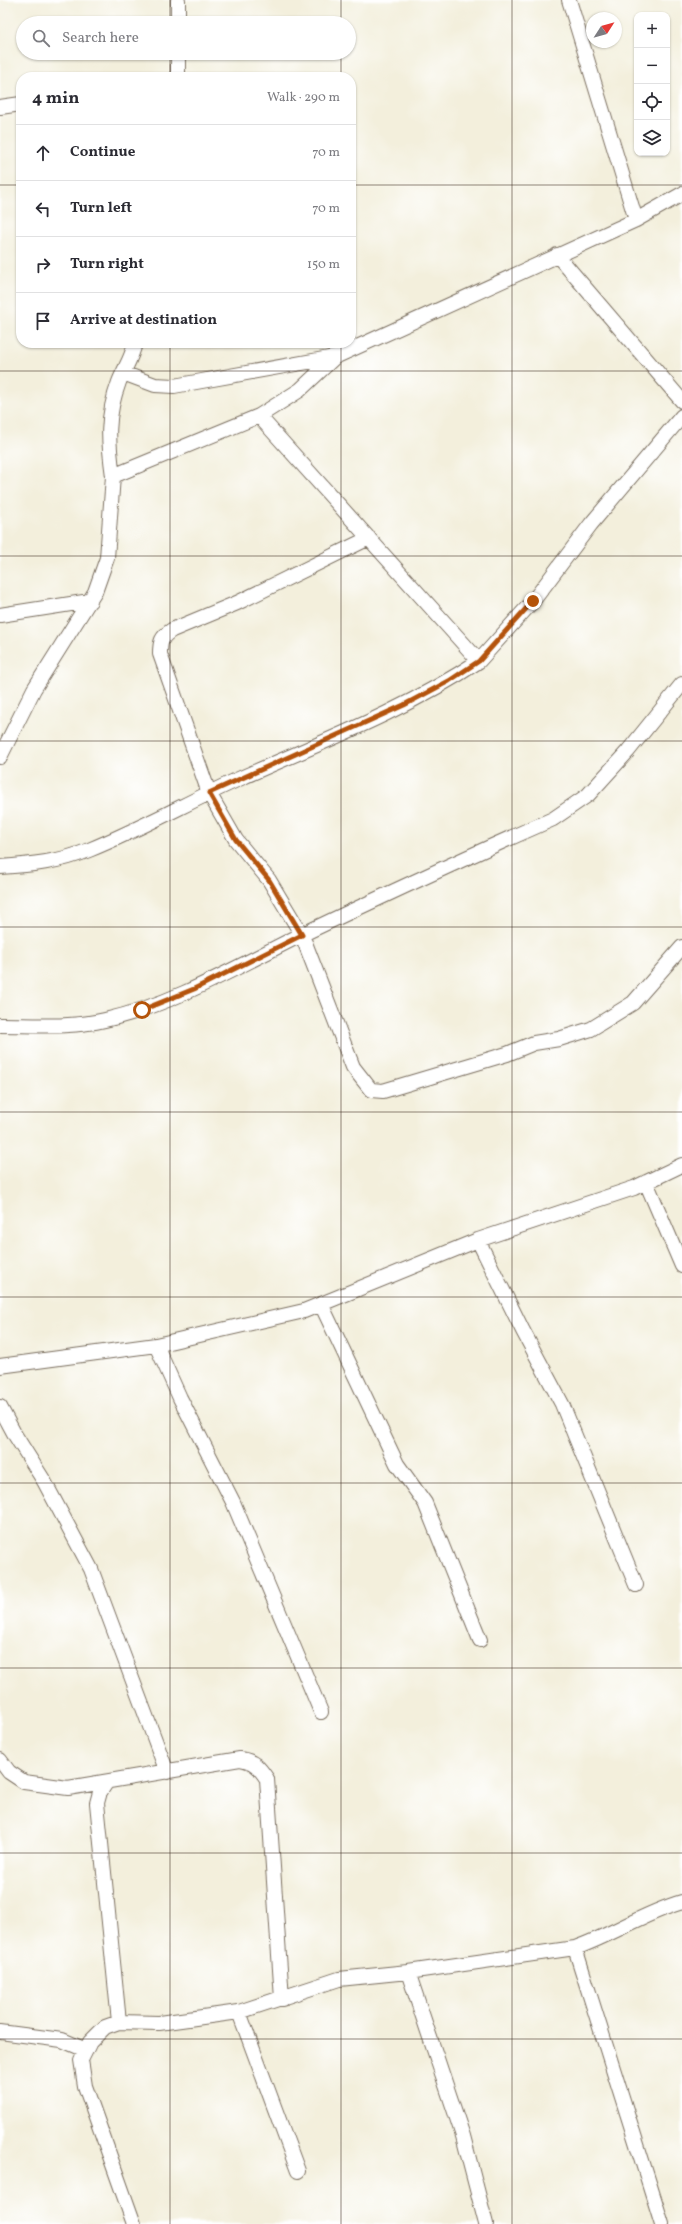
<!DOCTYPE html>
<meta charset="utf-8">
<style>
body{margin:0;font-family:Vollkorn,serif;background:#f2f2f3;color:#2b2b33}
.controls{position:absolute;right:12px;top:12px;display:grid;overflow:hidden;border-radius:8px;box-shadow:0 1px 3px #0004}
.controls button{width:36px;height:36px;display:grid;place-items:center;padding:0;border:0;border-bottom:1px solid #e1e1e2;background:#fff;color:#2b2b33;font:20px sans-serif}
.compass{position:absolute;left:586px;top:12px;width:36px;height:36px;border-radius:50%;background:#fff;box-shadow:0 1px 3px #0004;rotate:54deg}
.stop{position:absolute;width:12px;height:12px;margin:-9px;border:3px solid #b45309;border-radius:50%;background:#fff}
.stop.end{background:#b45309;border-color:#fff;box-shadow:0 1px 4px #0008}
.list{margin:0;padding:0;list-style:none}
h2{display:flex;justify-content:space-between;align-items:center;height:52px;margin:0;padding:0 16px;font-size:17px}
h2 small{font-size:13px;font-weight:400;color:#7c7c81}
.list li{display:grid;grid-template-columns:26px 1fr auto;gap:12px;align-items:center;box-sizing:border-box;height:56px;padding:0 16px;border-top:1px solid #e1e1e2}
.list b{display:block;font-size:15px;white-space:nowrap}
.list em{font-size:13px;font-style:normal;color:#7c7c81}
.icon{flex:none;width:22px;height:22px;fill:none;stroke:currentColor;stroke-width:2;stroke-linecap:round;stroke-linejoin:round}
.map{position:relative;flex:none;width:682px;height:2224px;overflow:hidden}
.search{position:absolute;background:#fff;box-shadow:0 1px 3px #0004;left:16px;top:16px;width:340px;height:44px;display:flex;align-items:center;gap:10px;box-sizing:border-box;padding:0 14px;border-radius:22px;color:#7c7c81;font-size:15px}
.panel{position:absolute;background:#fff;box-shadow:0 1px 3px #0004;left:16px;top:72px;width:340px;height:276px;border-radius:16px}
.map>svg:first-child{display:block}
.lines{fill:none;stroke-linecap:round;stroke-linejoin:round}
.minor-casing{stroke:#7b6f60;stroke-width:16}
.minor{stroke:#fff;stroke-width:14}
.route{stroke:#b45309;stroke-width:5}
.grid{fill:none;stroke:#3b2a1e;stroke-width:1;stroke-opacity:0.55}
</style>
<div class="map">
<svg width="682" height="2224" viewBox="0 0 682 2224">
<rect width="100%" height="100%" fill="#fff"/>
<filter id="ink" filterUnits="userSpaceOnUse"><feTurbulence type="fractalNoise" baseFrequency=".025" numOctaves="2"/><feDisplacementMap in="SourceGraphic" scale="8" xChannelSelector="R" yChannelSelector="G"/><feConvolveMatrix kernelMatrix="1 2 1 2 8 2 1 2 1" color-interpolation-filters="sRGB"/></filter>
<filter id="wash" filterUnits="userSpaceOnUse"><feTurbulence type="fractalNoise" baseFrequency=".012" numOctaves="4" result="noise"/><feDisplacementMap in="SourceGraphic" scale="16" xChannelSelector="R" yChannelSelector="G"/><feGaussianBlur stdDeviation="0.9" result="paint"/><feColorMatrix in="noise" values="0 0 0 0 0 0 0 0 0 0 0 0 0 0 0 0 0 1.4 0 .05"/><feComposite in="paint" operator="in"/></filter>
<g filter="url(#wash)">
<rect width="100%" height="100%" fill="#f3efdc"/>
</g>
<g filter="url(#ink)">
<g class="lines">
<defs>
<path id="minor" d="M178,0V23
M569,0L636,220L682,194
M178,77V53
M0,107L21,104
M557,255L682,401
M135,343C132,358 124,369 119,382C106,417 108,441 113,476L259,416L300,390L335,357L636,220
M123,373L155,385L174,386L335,357
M369,538L237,603L172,630C161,637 160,642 160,654L209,793L236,840L269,880L302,935L353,1067L371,1090L383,1091L507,1054L534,1043L559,1039L591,1029L633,1003L682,947
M0,615L90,601
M479,661L533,601L591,524L682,416
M0,757L34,689L95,592L107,558L113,476
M0,867C29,865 61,862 89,850C141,829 190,801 241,778C322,742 406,710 479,661L259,416
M0,1025C34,1025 72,1028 105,1020C175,1004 238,966 301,935C385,895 469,856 553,819L588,795L628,751L682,684
M646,1182L682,1266
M478,1240L523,1331L562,1404L636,1585
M321,1304L397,1464L425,1503L480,1640
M156,1345L180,1398L233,1502L321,1712
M0,1366L156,1345L304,1311L478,1240L634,1188L682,1165
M0,1407L15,1435L44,1481L91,1569L167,1772
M0,1760L9,1772L24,1782L68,1788L240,1759C254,1761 259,1767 267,1779L282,1999
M106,1783L100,1792L97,1803L119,2022
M575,1948L662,2224
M408,1972L463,2136L486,2224
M239,2012L298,2171
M0,2032L62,2040L86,2050
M134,2224L85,2086L81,2060L90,2042L105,2027L119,2022L159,2023L239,2012L339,1979L408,1972L575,1948C612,1935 644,1913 682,1902"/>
</defs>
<use href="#minor" class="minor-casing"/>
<use href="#minor" class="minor"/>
</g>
</g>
<g class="lines" filter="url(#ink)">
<path class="route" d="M142,1010L194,989L302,935L269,880L236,840L209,793L404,705L449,681L479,661L533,601"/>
</g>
<path class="grid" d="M170,0V23M341,0V23M512,0V2224M170,53V77M341,53V77M0,185H21M351,185H682M170,343V2224M341,343V2224M0,371H682M0,556H682M0,741H682M0,927H682M0,1112H682M0,1297H682M0,1483H682M0,1668H682M0,1853H682M0,2039H682"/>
</svg>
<div class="controls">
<button>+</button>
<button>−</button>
<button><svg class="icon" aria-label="locate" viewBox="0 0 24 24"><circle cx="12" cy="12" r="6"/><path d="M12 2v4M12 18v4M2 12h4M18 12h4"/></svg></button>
<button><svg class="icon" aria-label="layers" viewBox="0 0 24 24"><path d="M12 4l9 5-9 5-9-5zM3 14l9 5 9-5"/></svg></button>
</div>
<svg class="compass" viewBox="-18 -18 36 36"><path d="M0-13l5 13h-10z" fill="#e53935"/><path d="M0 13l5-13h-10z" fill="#7c7c81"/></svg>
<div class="stop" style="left:142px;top:1010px"></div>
<div class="stop end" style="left:533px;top:601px"></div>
<div class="search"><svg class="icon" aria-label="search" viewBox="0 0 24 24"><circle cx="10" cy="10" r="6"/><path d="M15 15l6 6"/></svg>Search here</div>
<section class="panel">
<h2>4 min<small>Walk · 290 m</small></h2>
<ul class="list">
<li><svg class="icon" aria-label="ahead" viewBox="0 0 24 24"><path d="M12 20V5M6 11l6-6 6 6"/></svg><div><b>Continue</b></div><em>70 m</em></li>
<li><svg class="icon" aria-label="left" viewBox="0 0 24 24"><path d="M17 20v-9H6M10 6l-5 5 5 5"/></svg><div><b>Turn left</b></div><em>70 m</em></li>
<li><svg class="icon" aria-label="right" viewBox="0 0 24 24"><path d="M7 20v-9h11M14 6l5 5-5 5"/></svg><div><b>Turn right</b></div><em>150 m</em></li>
<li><svg class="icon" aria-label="arrive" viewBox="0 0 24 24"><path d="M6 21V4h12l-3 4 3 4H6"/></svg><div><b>Arrive at destination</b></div></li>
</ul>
</section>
</div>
